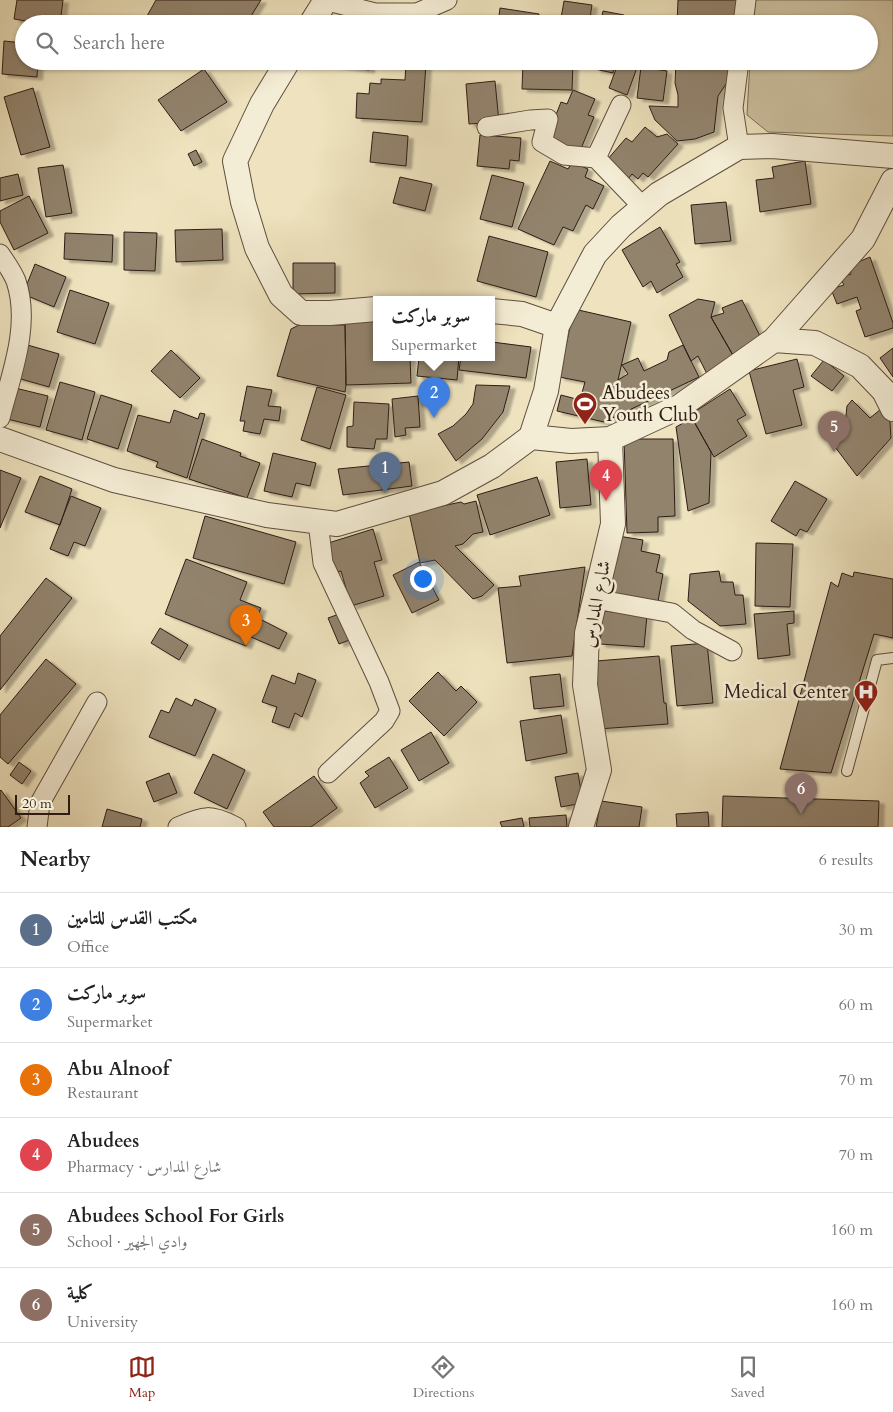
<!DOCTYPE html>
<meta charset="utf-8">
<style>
body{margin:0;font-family:Cardo,Amiri,serif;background:#f2f2f2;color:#222}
.scale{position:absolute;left:15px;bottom:12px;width:55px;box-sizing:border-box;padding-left:5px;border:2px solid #2e1c15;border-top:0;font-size:14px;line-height:18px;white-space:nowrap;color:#2e1c15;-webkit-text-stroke:4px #f4edd5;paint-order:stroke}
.you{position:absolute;left:422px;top:578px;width:18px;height:18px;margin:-12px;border:4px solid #fff;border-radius:50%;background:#1a73e8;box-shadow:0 0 0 8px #1a73e833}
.badge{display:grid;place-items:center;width:32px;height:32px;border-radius:50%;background:#8f2418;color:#fff;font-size:16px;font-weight:700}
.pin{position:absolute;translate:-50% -41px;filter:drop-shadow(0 1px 2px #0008)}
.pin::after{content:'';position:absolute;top:26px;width:18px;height:15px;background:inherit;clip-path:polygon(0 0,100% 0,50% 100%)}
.popup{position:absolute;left:373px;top:296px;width:122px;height:65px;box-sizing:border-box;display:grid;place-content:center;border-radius:0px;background:#fff;filter:drop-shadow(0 1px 4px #0005);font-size:16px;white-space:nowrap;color:#767676}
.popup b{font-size:19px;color:#222}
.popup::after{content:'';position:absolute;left:50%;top:100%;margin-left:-10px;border:10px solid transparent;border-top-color:#fff}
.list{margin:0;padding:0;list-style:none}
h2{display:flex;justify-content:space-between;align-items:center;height:65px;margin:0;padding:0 20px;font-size:21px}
h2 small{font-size:16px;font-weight:400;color:#767676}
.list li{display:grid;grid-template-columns:32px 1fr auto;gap:15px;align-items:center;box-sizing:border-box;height:75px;padding:0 20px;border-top:1px solid #e0e0e0}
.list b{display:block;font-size:19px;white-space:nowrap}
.list p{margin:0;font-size:16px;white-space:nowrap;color:#767676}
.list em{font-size:16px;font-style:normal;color:#767676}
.icon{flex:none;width:28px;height:28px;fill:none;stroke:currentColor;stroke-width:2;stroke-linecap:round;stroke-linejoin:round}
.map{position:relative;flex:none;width:893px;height:827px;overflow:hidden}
.search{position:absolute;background:#fff;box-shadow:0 1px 4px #0004;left:15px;right:15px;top:15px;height:55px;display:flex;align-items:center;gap:12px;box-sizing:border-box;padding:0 18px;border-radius:28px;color:#767676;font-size:19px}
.sheet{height:515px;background:#fff}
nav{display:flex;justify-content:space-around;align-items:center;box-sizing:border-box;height:70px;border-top:1px solid #e0e0e0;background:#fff;font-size:14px;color:#767676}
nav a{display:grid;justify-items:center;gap:2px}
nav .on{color:#8f2418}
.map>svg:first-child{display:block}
.green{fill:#cdc1a1;stroke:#7e6e5b}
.building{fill:#92836d;stroke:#2e1c15;filter:url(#shadow)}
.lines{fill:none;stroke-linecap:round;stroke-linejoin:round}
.service-casing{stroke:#5e4e3f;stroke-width:12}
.minor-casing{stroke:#5e4e3f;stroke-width:21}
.tertiary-casing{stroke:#5e4e3f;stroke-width:26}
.service{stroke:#f4edd5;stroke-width:10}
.minor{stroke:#f4edd5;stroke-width:19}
.tertiary{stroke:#f4edd5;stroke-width:24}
.labels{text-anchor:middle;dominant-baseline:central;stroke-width:5;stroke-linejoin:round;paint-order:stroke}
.poi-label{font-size:19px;fill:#2e1c15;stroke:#f4edd5;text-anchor:start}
.street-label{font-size:19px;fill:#2e1c15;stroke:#f4edd5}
</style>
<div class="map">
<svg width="893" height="827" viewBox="0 0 893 827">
<defs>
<filter id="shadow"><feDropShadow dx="5.5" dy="3" stdDeviation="1" flood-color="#0004"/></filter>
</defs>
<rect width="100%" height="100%" fill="#eee3be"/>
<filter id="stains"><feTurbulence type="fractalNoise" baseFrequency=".004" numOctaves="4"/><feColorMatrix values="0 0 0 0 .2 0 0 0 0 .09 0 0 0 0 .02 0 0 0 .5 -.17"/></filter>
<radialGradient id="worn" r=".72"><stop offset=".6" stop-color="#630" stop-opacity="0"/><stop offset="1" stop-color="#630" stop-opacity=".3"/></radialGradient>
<path class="green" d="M755,0H893V136L768,132L747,115L750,61H869V24H753Z"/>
<path class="building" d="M17,0H63L60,24H44L14,19Z
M156,0H261L246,24H201L198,22V24H177L162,15L157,23L147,16Z
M678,0H739L736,24H677Z
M564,1L592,5L589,24H560Z
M500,8L539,14L537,24H498Z
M603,11L624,15L623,24H600Z
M4,41L24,43V61H38L37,77L2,74Z
M322,61H370L369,70L321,64Z
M597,61H615L613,73L595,69Z
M619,61H627L638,65L627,95L609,88Z
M676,61H731L728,81L718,96L714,132L695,139L677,141L655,120L649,106L678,107V95L675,83Z
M406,62L426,64L422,122L356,118L357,93L369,94L370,83L381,84V79L405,80Z
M523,62L573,63L572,90L522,89Z
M641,67L667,71L663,101L637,98Z
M204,69L227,102L181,131L158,100Z
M495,81L499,122L469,124L466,84Z
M33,88L50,147L21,155L4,97Z
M573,90L595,99L588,115L594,117L580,151L547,138L561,102L567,104Z
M645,127L657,137L667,134L678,144L648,177L643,173L638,179L632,174L628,179L607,160L626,138L632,142Z
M373,132L408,136L406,166L370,162Z
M480,135L521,138L519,161L510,160L509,169L477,166Z
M196,150L202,162L194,166L188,154Z
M550,161L568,169L572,162L588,169L585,177L604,186L593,209L586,205L573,231L563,227L554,245L518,229Z
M805,161L811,204L760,212L756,180L774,178L772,167Z
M63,165L72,213L46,217L38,168Z
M18,174L23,195L0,201V178Z
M492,175L524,183L512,227L480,219Z
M400,177L432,184L425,211L393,203Z
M29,196L48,233L14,250L0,222V211Z
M726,202L731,241L695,244L691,205Z
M660,227L680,262L676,264L683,277L657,293L651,281L643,287L622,250Z
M222,229L223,260L176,262L175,230Z
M124,232L157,233L155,271L124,270Z
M65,233L113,235L112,262L64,259Z
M489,236L548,252L536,297L477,281Z
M870,257L893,323V328L865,337L856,311L861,309L857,297L837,304L831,289L844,285L840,278L851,274L849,266Z
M293,263H335V293L293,294Z
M35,264L66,277L54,307L23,294Z
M70,290L109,303L95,344L57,332Z
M698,299L715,302L711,317L734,357L707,374L698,356L691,361L669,315Z
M742,300L761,338L734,357L711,317L724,313L722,308Z
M574,309L631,322L618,380L628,374L622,365L638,358L644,371L667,360L669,352L683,345L699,377L604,422L557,411L561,395L580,400L585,382L559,377Z
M376,318V357H410L411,383L346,385L345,319Z
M301,324L345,325L346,385L345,392L277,376L291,329Z
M492,342L531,347L526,378L459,370L461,357H492Z
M24,344L59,354L49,387L14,377Z
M893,348V377L880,358Z
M171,350L200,378L180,398L151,371Z
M419,357H459L457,380L417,376Z
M797,359L804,387L793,390L802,425L766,434L749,371Z
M824,360L844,376L832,391L811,376Z
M60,382L95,392L82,440L46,430Z
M476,385L510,386L503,412L482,439L456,461L438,434L453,426L466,414L473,404Z
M247,386L272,390L268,406L281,407L279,421L264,419L260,434L243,431L245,421H240Z
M11,387L48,396L40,427L3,418Z
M317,387L346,395L330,449L301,440Z
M730,389L746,415L737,420L747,436L714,457L692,418L688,416Z
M101,395L132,405L118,449L87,439Z
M418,396L420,427L405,428L406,435L395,437L392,399Z
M852,400L870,418L881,409L890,422L891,438L857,476L832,443L844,434L847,406Z
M354,402L389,404L387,439H376L374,449L347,447V427L353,426Z
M174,410L198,419L200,413L205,414L187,478L156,467L158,462L127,451L138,415L170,423Z
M692,418L711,452L709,503L688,511L676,427Z
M202,439L241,453L240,456L260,463L247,498L189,479Z
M624,439H673L675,516L658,517V532L627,533Z
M273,453L316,463L310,486L296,483L292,497L264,491Z
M587,459L591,505L560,508L556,462Z
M409,462L412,486L343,495L338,469Z
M0,470L21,478L0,528Z
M40,476L72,489L60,525L25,512Z
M537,477L550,515L490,535L477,495Z
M795,481L827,499L807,532L800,529L796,536L771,521Z
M71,496L101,508L85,546L74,542L68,556L50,549Z
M476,501L483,532L473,534L463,544L455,546L494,585L482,596L473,599L435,560L420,563L409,513L461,502L464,504Z
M205,516L296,542L284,584L193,558Z
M373,529L382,560L374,562L384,596L351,606L341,571L331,574L322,545Z
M618,536L643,540L641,551L660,555L656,572L663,574L658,601L608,593Z
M756,543L793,544L790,607L755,606Z
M186,559L247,582L240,600L261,608L246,646L165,614Z
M419,562L439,600L412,613L393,575Z
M585,567L572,656L507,663L498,588L521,586L519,576Z
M719,571L721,582H733L735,595H743L746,624L720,626L688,601L690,574Z
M854,572L893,579V638L874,634L831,773L780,769L831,582L838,587L842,573L853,577Z
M46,578L72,598L0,690V636Z
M603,611L647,615L644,647L600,644Z
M794,611V623L787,624L790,655L758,659L754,614Z
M342,613L352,639L339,644L328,618Z
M260,619L287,633L279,649L251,637Z
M160,628L188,645L179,660L151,643Z
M707,643L713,703L677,706L671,646Z
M659,656L664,703H666L668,724L598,729L596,661Z
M46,659L76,684L8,764L0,757V715Z
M438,672L456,691L461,686L477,702L444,736L409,701Z
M298,673L316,680L302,717L295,713L289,728L272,722L277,707L262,702L272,675L295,684Z
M560,674L564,706L534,709L530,677Z
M176,698L192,706L195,699L216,709L195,756L149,737L161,710L169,713Z
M561,715L567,753L526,761L520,721Z
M431,732L449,763L419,781L401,750Z
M213,754L245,770L227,809L194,793Z
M389,757L408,788L375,808L360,783L369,776L365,772Z
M19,762L31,771L22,784L10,775Z
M169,773L177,793L154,802L146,782Z
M578,773L583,803L561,807L555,777Z
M314,776L337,808L311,827H274L263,812Z
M1,790L21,818L8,827H0V791Z
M723,796L879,801L878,827H722Z
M601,801L642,807L639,827H596Z
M107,809L142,819L140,827H102Z
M708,812L709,827H677L676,814Z
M566,815L567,827H530L529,818Z
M522,818L524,827H502L500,822Z"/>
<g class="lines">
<defs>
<path id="service" d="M847,771L877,660L893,658"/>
<path id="minor" d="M324,0L375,13H417L447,0
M743,24L746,0
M739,61L733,108L739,147
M621,105L596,158L643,207
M487,127L530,120L548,119L542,142L564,155L596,158
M0,254C5,262 12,271 16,281C31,325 11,375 0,418
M318,522L323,563L379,682L390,711L384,721L328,773
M595,599L672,613L693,630L732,651
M37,827L40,803L97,702
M178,827C204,815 211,814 236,827"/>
<path id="tertiary" d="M311,24L326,0
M288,61L262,104L235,161L243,202L257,248L281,295L301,313H330L376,309
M492,311L522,314L557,326
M774,340L815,343L860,366L884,391L893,409
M531,437L571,441L610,439L679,407L774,340L863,239L893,181
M0,439L114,480L267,515L337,524L443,493L492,466L531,437L546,391L557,326L595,254L621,226L659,194L739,147L772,146L893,156
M581,827L599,770L585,685L587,633L613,524L610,439"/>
</defs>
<use href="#service" class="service-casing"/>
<use href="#minor" class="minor-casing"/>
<use href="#tertiary" class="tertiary-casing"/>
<use href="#service" class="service"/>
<use href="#minor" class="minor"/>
<use href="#tertiary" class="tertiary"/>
</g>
<defs>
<symbol id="stadium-pin" viewBox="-11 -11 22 30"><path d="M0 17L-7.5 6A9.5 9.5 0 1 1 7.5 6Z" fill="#8f2418" stroke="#f4edd5"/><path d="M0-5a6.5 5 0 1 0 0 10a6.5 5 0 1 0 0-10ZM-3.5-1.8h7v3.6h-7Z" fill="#fff"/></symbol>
<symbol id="hospital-pin" viewBox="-11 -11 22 30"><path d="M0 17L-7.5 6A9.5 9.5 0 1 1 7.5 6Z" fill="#8f2418" stroke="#f4edd5"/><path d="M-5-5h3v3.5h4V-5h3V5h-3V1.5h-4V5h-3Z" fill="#fff"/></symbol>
</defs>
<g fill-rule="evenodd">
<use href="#stadium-pin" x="571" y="390" width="28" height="38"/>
<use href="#hospital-pin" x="852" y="678" width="28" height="38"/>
</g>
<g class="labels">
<g class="poi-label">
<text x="602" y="393">Abudees<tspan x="602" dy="22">Youth Club</tspan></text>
<text x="848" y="692" text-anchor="end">Medical Center</text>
</g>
<g class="street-label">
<text transform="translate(596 604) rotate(-79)">شارع المدارس</text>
</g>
</g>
<rect width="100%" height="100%" filter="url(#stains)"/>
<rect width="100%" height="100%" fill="url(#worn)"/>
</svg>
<div class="scale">20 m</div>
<div class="you"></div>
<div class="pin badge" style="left:385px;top:493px;background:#5c6f8a">1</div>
<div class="pin badge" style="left:434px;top:418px;background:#3f7fe0">2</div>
<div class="popup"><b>سوبر ماركت</b>Supermarket</div>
<div class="pin badge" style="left:246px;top:646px;background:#e8710a">3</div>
<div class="pin badge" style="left:606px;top:501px;background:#e0444e">4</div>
<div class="pin badge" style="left:834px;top:452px;background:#8d6e63">5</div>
<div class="pin badge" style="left:801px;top:814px;background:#8d6e63">6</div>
<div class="search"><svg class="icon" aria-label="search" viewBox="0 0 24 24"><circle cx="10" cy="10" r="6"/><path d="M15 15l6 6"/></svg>Search here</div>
</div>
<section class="sheet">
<h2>Nearby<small>6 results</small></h2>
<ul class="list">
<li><span class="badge" style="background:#5c6f8a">1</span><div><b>مكتب القدس للتامين</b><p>Office</p></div><em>30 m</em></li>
<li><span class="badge" style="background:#3f7fe0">2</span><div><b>سوبر ماركت</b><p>Supermarket</p></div><em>60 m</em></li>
<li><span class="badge" style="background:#e8710a">3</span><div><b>Abu Alnoof</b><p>Restaurant</p></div><em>70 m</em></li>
<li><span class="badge" style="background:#e0444e">4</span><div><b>Abudees</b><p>Pharmacy · شارع المدارس</p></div><em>70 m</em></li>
<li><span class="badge" style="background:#8d6e63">5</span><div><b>Abudees School For Girls</b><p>School · وادي الجهير</p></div><em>160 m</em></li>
<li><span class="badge" style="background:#8d6e63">6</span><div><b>كلية</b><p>University</p></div><em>160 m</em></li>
</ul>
</section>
<nav>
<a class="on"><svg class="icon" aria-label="map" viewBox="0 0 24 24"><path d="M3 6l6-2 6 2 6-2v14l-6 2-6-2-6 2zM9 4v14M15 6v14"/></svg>Map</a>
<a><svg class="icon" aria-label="directions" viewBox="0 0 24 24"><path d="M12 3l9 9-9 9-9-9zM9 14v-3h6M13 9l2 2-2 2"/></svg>Directions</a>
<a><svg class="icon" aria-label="saved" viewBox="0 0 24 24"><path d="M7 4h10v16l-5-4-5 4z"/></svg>Saved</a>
</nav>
